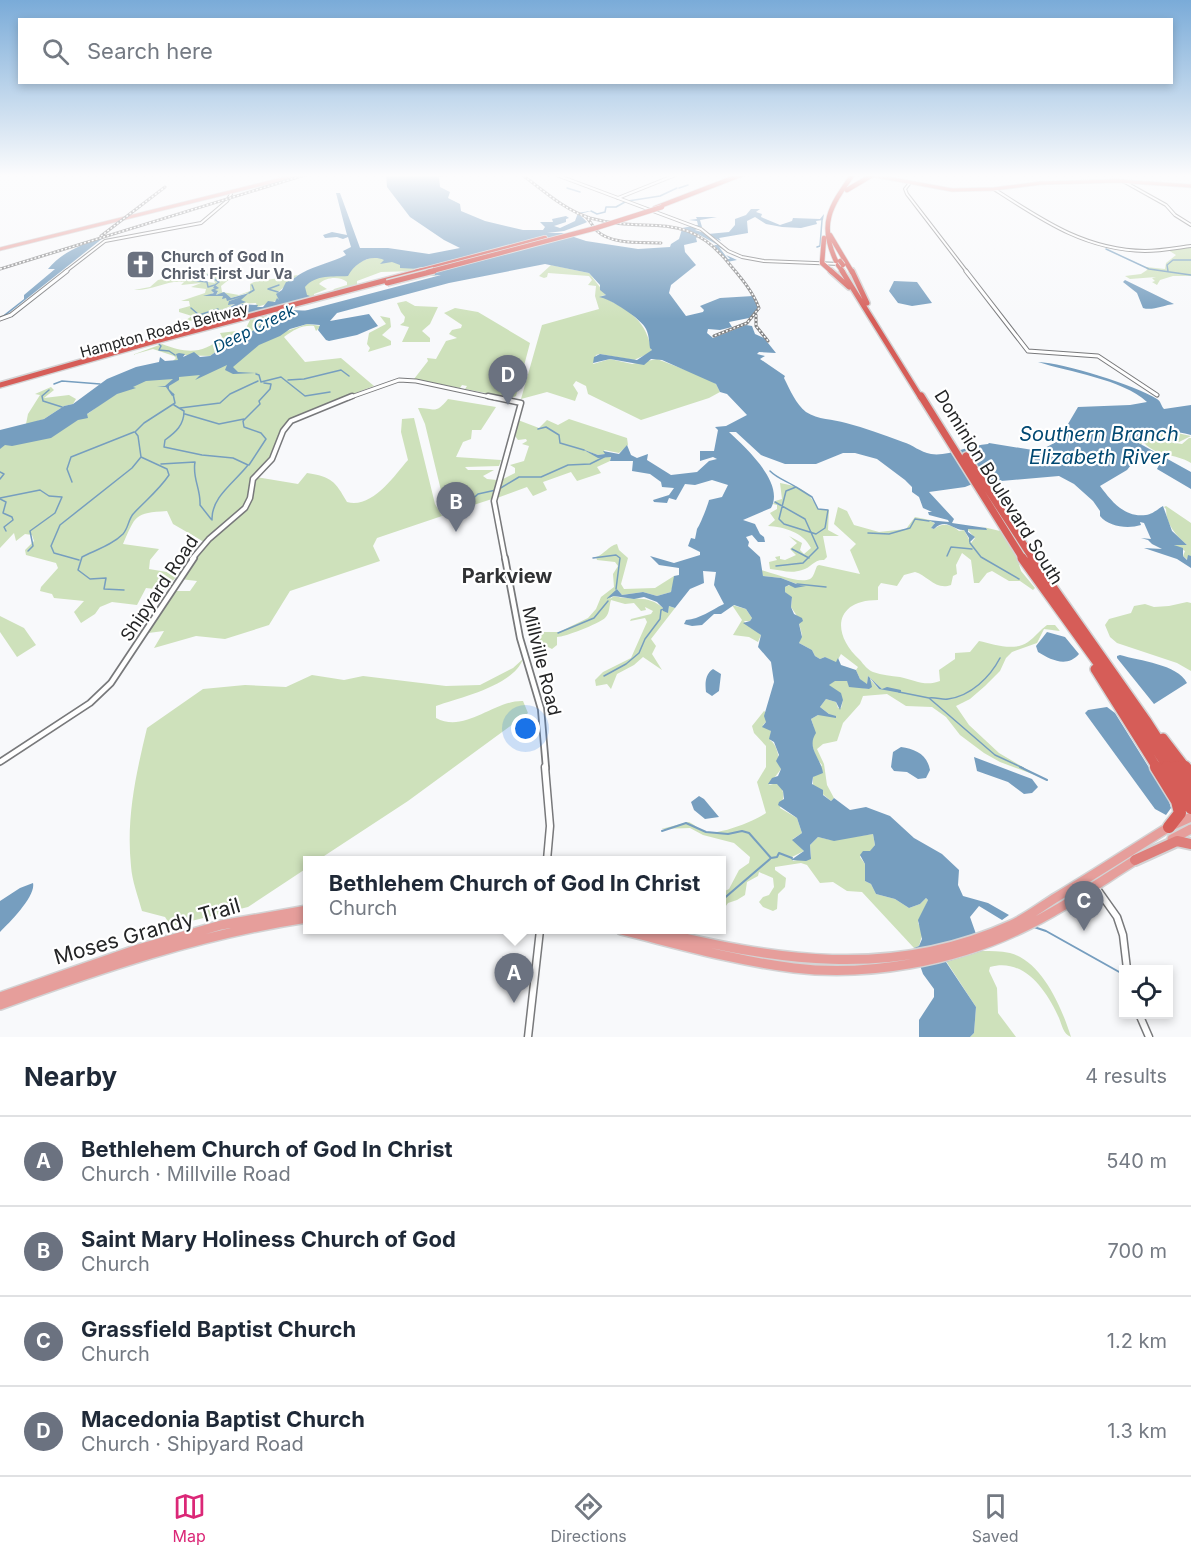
<!DOCTYPE html>
<meta charset="utf-8">
<style>
body{margin:0;font-family:Inter,sans-serif;background:#f6f6f7;color:#1f2937}
.controls{position:absolute;right:18px;bottom:18px;display:grid;overflow:hidden;border-radius:0px;box-shadow:0 3px 9px #0003}
.controls button{width:54px;height:54px;display:grid;place-items:center;padding:0;border:0;border-bottom:2px solid #e0e1e3;background:#fff;color:#1f2937;font:30px sans-serif}
.you{position:absolute;left:526px;top:729px;width:21px;height:21px;margin:-15px;border:4px solid #fff;border-radius:50%;background:#1a73e8;box-shadow:0 0 0 9px #1a73e833}
.badge{display:grid;place-items:center;width:39px;height:39px;border-radius:50%;background:#db2777;color:#fff;font-size:20px;font-weight:700}
.pin{position:absolute;translate:-50% -50px;filter:drop-shadow(0 2px 3px #0008)}
.pin::after{content:'';position:absolute;top:32px;width:21px;height:18px;background:inherit;clip-path:polygon(0 0,100% 0,50% 100%)}
.popup{position:absolute;left:303px;top:856px;width:423px;height:78px;box-sizing:border-box;display:grid;place-content:center;border-radius:0px;background:#fff;filter:drop-shadow(0 2px 4px #0005);font-size:20px;white-space:nowrap;color:#747a83}
.popup b{font-size:22px;color:#1f2937}
.popup::after{content:'';position:absolute;left:50%;top:100%;margin-left:-12px;border:12px solid transparent;border-top-color:#fff}
.list{margin:0;padding:0;list-style:none}
h2{display:flex;justify-content:space-between;align-items:center;height:78px;margin:0;padding:0 24px;font-size:26px}
h2 small{font-size:20px;font-weight:400;color:#747a83}
.list li{display:grid;grid-template-columns:39px 1fr auto;gap:18px;align-items:center;box-sizing:border-box;height:90px;padding:0 24px;border-top:2px solid #e0e1e3}
.list b{display:block;font-size:22px;white-space:nowrap}
.list p{margin:0;font-size:20px;white-space:nowrap;color:#747a83}
.list em{font-size:20px;font-style:normal;color:#747a83}
.icon{flex:none;width:33px;height:33px;fill:none;stroke:currentColor;stroke-width:2;stroke-linecap:round;stroke-linejoin:round}
.map{position:relative;flex:none;width:1191px;height:1037px;overflow:hidden}
.search{position:absolute;background:#fff;box-shadow:0 3px 9px #0003;left:18px;right:18px;top:18px;height:66px;display:flex;align-items:center;gap:15px;box-sizing:border-box;padding:0 21px;border-radius:0px;color:#747a83;font-size:22px}
.sheet{height:438px;background:#fff}
nav{display:flex;justify-content:space-around;align-items:center;box-sizing:border-box;height:84px;border-top:2px solid #e0e1e3;background:#fff;font-size:16px;color:#747a83}
nav a{display:grid;justify-items:center;gap:3px}
nav .on{color:#db2777}
.map>svg:first-child{display:block}
.green{fill:#cee1bb}
.water{fill:#769ebf}
.lines{fill:none;stroke-linecap:round;stroke-linejoin:round}
.stream-far1{stroke:#769ebf;stroke-width:1.5}
.stream{stroke:#769ebf;stroke-width:2}
.tertiary-far4-casing{stroke:#78797b;stroke-width:4}
.tertiary-far3-casing{stroke:#78797b;stroke-width:5}
.tertiary-far2-casing{stroke:#78797b;stroke-width:7}
.tertiary-far1-casing{stroke:#78797b;stroke-width:8}
.tertiary-casing{stroke:#78797b;stroke-width:9}
.secondary-casing{stroke:#78797b;stroke-width:4}
.primary-far1-casing{stroke:#d3d3d4;stroke-width:4.5}
.primary-casing{stroke:#d3d3d4;stroke-width:12}
.trunk-casing{stroke:#d3d3d4;stroke-width:14}
.motorway-far4-casing{stroke:#d3d3d4;stroke-width:6}
.motorway-far3-casing{stroke:#d3d3d4;stroke-width:8}
.motorway-far2-casing{stroke:#d3d3d4;stroke-width:10}
.motorway-far1-casing{stroke:#d3d3d4;stroke-width:12}
.motorway-casing{stroke:#d3d3d4;stroke-width:15}
.tertiary-far4{stroke:#fff;stroke-width:2}
.tertiary-far3{stroke:#fff;stroke-width:3}
.tertiary-far2{stroke:#fff;stroke-width:4}
.tertiary-far1{stroke:#fff;stroke-width:4.5}
.tertiary{stroke:#fff;stroke-width:6}
.secondary{stroke:#fff;stroke-width:2}
.primary-far1{stroke:#e69e9b;stroke-width:3}
.primary{stroke:#e69e9b;stroke-width:9}
.trunk{stroke:#de7e7a;stroke-width:10}
.motorway-far4{stroke:#d65d58;stroke-width:4.5}
.motorway-far3{stroke:#d65d58;stroke-width:5}
.motorway-far2{stroke:#d65d58;stroke-width:7}
.motorway-far1{stroke:#d65d58;stroke-width:9}
.motorway{stroke:#d65d58;stroke-width:12}
.rail-casing{stroke:#808182;stroke-width:3}
.rail{stroke:#fff;stroke-width:1.5;stroke-dasharray:2;stroke-linecap:butt}
.motorway-bridge-far1-casing{stroke:#d3d3d4;stroke-width:6;stroke-linecap:butt}
.motorway-bridge-casing{stroke:#d3d3d4;stroke-width:8;stroke-linecap:butt}
.motorway-bridge-far1{stroke:#d65d58;stroke-width:4.5}
.motorway-bridge{stroke:#d65d58;stroke-width:5}
.labels{text-anchor:middle;dominant-baseline:central;stroke-width:4.5;stroke-linejoin:round;paint-order:stroke}
.far-worship-label{font-size:15px;font-weight:bold;fill:#5b616d;stroke:#fff;text-anchor:start}
.far-street-label{font-size:15px;fill:#242526;stroke:#fff}
.far-water-label{font-size:16px;font-style:italic;fill:#004872;stroke:#fff}
.street-label{font-size:18px;fill:#242526;stroke:#fff}
.water-label{font-size:20px;font-style:italic;fill:#004872;stroke:#fff}
.neighbourhood-label{font-size:20px;font-weight:bold;fill:#313234;stroke:#fff}
.near-street-label{font-size:21px;fill:#242526;stroke:#fff}
</style>
<div class="map">
<svg width="1191" height="1037" viewBox="0 0 1191 1037">
<rect width="100%" height="100%" fill="#f8f9fb"/>
<path class="green" d="M1191,247V276H1173L1160,280L1157,285L1152,282L1155,281L1152,278L1156,277L1130,279L1125,276L1141,274L1147,270L1146,267L1165,269L1166,263L1176,255L1168,250Z
M376,256L416,265L510,259L499,264L432,276L414,271L381,272L357,281V286L331,293L334,289L347,285V282C340,276 326,277 319,284L327,289L314,294V297L296,301L304,282Z
M551,265L589,273L606,295L601,296C631,311 646,320 652,352L634,360L600,354L596,355L593,364L610,359L632,364L657,359L704,377L716,384L720,392L709,398L641,420L588,394L586,386L576,381L573,385L578,393L575,401L547,392L521,399L542,325L599,309L595,296L596,286L588,285L592,280L589,276L548,273L547,277L544,278L539,276Z
M202,272L213,275L220,280L230,275L231,278L221,286L222,292L239,295L250,291V284L254,282L298,275L277,293L279,300L257,307L256,303L240,304L243,302L240,300L247,293L231,298L225,294L215,295L218,292L215,291L210,295L224,296L228,299L242,297L229,301V305L235,304L224,309L252,307L243,312L249,313C238,315 226,308 220,320L200,319L183,322L192,316L179,312V309L190,306L189,301H181L205,293L206,289L191,287L201,283L181,285L184,282C166,280 152,291 134,290L150,287L158,280L173,277L215,283L213,278Z
M406,301L415,306L438,307L430,324L422,331L430,338V342H402L409,327L400,325L404,322L405,317L401,312L397,303Z
M455,308L478,312L530,343L516,396L511,398L465,389L467,386L462,385L460,388L414,379L428,361L427,358L436,359L446,341L457,338L449,334L452,330L461,328L462,325L444,313Z
M277,314C261,328 240,340 220,344L225,345L210,356L179,355L178,360L172,362L176,358L174,356L153,349L132,355L162,344C186,353 202,355 222,337L220,333L245,330L250,320Z
M380,316L390,318L391,327L382,335L391,341V345L368,352L370,348L367,344L369,333L386,324Z
M307,324L321,326L316,331L314,326C301,325 294,330 284,337L305,362L341,358L374,386L318,407L287,423L281,431L270,459L251,478L246,504L204,542L173,524L167,511C134,513 136,515 123,544L159,549L150,560L149,569L179,574L164,590L146,588L137,605L112,602L100,607L95,614L81,623L74,612L84,601L54,598L52,594L40,591L41,587L58,568L56,563L26,555L25,550L34,541L32,535L25,534L16,541L14,533L0,548V441L89,413L127,384L171,371Z
M51,387L54,390L44,398L69,395L76,399L73,404L64,406L44,419L22,426L26,424L28,414L40,395L35,394Z
M448,399L496,407L481,430H472L471,439L463,442L456,457L501,460L499,466L465,467L468,470H494L483,476L487,479L497,480L492,499L452,512L444,503L425,424L418,408C435,408 435,415 448,399Z
M414,418L435,504L442,516L377,538L373,546L380,561L290,591L269,625L225,639L196,636L154,648L164,631L148,633L171,591H190L197,581L180,579L214,535L248,507L252,499L256,477L298,484L307,473C332,477 335,481 347,502C372,509 394,476 408,460L401,432L402,419Z
M569,419L627,438L628,445L619,453L604,450L606,454L598,455L584,450L596,456H611L610,461L597,467L601,473L577,481L571,472L543,482L547,490L533,496L527,487L497,498L501,480L515,473V468L510,465L524,461L529,446L522,444L527,441L526,439L518,440L515,436L518,420L539,428L547,420L558,425Z
M1168,431L1191,436L1179,442L1147,439L1143,440L1141,446L1135,441L1149,433Z
M1189,438H1191V463C1175,453 1158,457 1144,443L1149,439L1182,444Z
M780,483C801,487 808,490 818,509L829,510L828,530L839,536H823L827,557L824,560C814,559 811,568 802,570C791,574 781,570 770,569L769,562L777,560L775,557L780,556V559L785,560L796,555L790,549L797,543L789,536L802,543L800,550L804,554L811,548C803,532 784,527 768,526L775,520L770,513L777,509V505L773,504L775,501L782,499Z
M1166,506L1191,523V556H1188V560L1183,556L1185,551L1174,545H1187C1176,535 1166,525 1166,509L1164,507Z
M838,507L847,511L854,525L879,532L906,529L915,517L930,520L935,524L931,528L934,529C942,522 952,524 959,531L964,530L971,543L975,538L967,529L986,528L979,526L1000,531L1016,554L1021,571L1035,588L1033,590L1020,581H1009L992,571L987,573L979,583H974L971,560L962,553L956,565L957,574L953,576L951,585C936,591 927,575 915,572L904,575L897,586L881,583L878,587V600C834,600 831,634 860,660C863,664 869,671 873,672C882,675 891,676 900,677C915,680 925,687 940,681L939,670L955,659V653L970,652L979,641C994,644 1013,652 1028,642C1035,637 1040,630 1047,625H1055L1060,631L1044,629L1037,643L1012,652L1006,658L1000,671L985,686L970,699L956,706L969,725L999,753L1038,776L1000,762L984,753L960,735L946,717L932,707L906,706L887,694L863,696L860,704L843,723L837,741L823,744L817,749L824,764L827,785L834,798L831,801L813,786V777L822,765L816,758L811,741C815,732 815,729 811,719L818,715L829,714L820,707L826,699L836,702L838,708H841C846,694 837,693 828,685L835,680L847,681L851,686L869,689V678L879,689H882L868,676L867,685L860,679L856,670L858,667L841,654L836,663L825,657L820,659L815,656L812,650L799,643L802,635L797,616L791,607L792,598L785,592V587L790,585L802,586L781,578L763,576L761,570C773,573 799,584 810,579C814,577 815,570 817,566L819,565L860,574L850,550L856,544L834,524Z
M617,544L619,550L628,558L621,584L624,589L655,588L674,576L675,578L671,592L657,596L643,592L622,595L617,589L610,599L614,596C632,601 648,594 663,608V611L668,612L669,606L675,608L651,639L656,646L652,654L662,670L643,657L634,665L617,674L611,689L607,684L596,686L595,680L603,672L631,658L647,622L645,618L630,621L631,619L651,614L653,611L645,607L646,610L641,611L634,603L625,604L611,600C609,606 610,613 605,618C598,624 565,637 557,637V645L552,649L542,644L530,650L544,632H559L588,618L596,609L601,597L614,587L613,574L618,566L615,562L597,560L596,557C605,554 608,546 617,544Z
M1187,602L1191,603V671L1177,663L1117,643L1110,637L1105,625L1109,619L1131,613L1134,606L1145,604L1154,607L1169,606Z
M732,605L746,609L752,618L750,621H744C750,629 758,630 761,635L758,642L749,637L733,635L742,620Z
M0,616L24,628L36,645L17,657L0,632Z
M523,659C513,686 461,697 436,706V718C465,734 494,700 523,701L528,713L408,801L318,860H307V868L248,907L171,926L165,917L142,911C138,896 132,881 131,866C126,818 136,774 147,728L203,689L245,685L286,687L312,675L344,680L363,676L446,686L480,685L513,668Z
M764,711L767,713L766,722L763,725L771,731L770,740C778,745 779,760 781,769L769,785L777,783C786,791 784,798 780,808L797,818L802,833L793,839L804,851L792,857L793,861L811,857L810,845L818,837L831,840L873,834L875,845L870,852L862,853L860,857L865,864V881L871,884L876,894L895,899L909,908L920,904L926,898L928,900L918,923L923,932L919,946L914,948L862,892L847,891L833,882L820,883L807,865L801,863L775,867V870L786,878L785,887L778,894L777,909L773,911L763,907L759,902L763,897L769,895L774,887L773,878L759,872L758,876L747,882L745,895L737,900L728,903L721,913V893L729,889L739,870L749,863L750,857L734,843L703,835L690,828L661,829L689,822C695,825 700,830 706,832C721,835 754,821 766,813L757,782L766,767V746L754,733L752,726Z
M982,951C991,951 1000,951 1010,953C1042,961 1062,1008 1071,1037C1063,1034 1062,1025 1059,1018C1047,991 1024,957 990,967L989,971L997,988L998,1013L1016,1037H970L974,1033L976,1007L946,961Z"/>
<path class="water" d="M386,174H453L439,177L440,187L450,192L448,198L460,204L461,211L485,221L523,230H543L545,227L540,222H553L552,219L566,216L569,218L566,219V222L554,226L560,228L575,221L578,213C582,212 589,211 592,211L579,214L587,222L585,223L564,231L547,233H562L586,241L638,249L670,247L671,244L679,239L682,229L693,232L682,228L698,225L697,221L689,220L697,219L696,217H717L700,220L702,227L695,230L708,234L729,232L735,225V219L746,215L751,209H760L756,212L762,214L761,217L780,225L792,221L793,218L820,219L824,214L823,220L816,221L817,224L801,228L782,227L766,224L755,217L747,221L748,233L719,238L721,241L710,236L729,253L719,247L728,259H730L726,255L737,260L727,262L714,245H718L696,233L700,236L696,238L697,242L684,245L685,252L696,265L671,285L669,293L686,316L703,312L704,310L700,306L720,298L753,296L758,307L756,314L749,318L729,322L732,327L720,330L708,329L707,333L713,338L746,325L752,326L755,334L764,338L776,353L759,352L757,354L765,356L760,359L785,376L784,378C790,390 796,404 806,412C818,420 833,419 846,423C865,428 884,435 903,442C913,445 920,452 931,454C947,457 970,445 988,444L989,443L1039,451L1058,441L1078,407L1130,405L1147,402C1122,379 1069,372 1038,362C1064,363 1135,385 1157,399C1161,401 1161,406 1164,409L1191,405V435C1174,430 1148,428 1135,441L1191,472V489L1157,469L1159,465L1139,455L1127,470L1100,486C1112,502 1125,518 1146,515C1151,515 1158,509 1163,506L1172,531L1187,545H1174L1183,548V556L1187,560L1188,555L1191,556V568L1177,559L1144,548L1162,549L1152,544L1148,540L1141,538L1151,539L1144,523L1140,522L1141,525C1128,529 1109,527 1100,516V511L1093,501L1074,484L1059,476L1001,481L1003,483H975L965,487L929,492L954,519L952,523L986,528L987,530L968,529V532L975,537L969,543V538L964,530C953,531 947,517 934,529L931,528L935,523L928,520L949,522L948,520L929,515L928,512H932L923,508L919,497L912,492V487L905,480L877,459L855,453H843L816,464H785L761,455L736,432H729C746,448 785,483 771,508L743,520L755,524L760,534L764,537L765,542H758L752,535L746,537L749,542L748,546L760,557L763,576L781,578L799,585L806,586L795,588L789,585L785,587V592L792,597L791,607L794,614L802,618L803,621L799,624L802,637L799,643L812,650L815,656L820,659L825,657L836,662L838,658L841,665L856,670L860,679L867,684L868,676L882,689L887,687L901,690V693L879,689L870,678L872,687L869,689L849,687L847,681H835L829,685L841,693L843,700L840,710L836,702L826,699L820,707L829,714L836,716V718L818,715L811,719L816,733C806,748 821,758 823,773L813,777L812,784L823,790V795L831,801L834,798L850,810L866,807L890,816L914,838L942,854L959,870L958,885L963,896L988,903L1009,915L1002,920L979,906L970,917L982,951L946,962L976,1007L974,1033L970,1037H919V1020L934,997V989L923,974L914,948L919,946L922,939L918,920L928,900L926,898L920,904L909,908L895,899L876,894L871,884L865,881V864L860,855L863,851H870L875,845L873,834L834,841L818,837L810,845L811,859L806,861L791,860L804,851L792,840L802,833L797,818L778,805L779,802L784,799L783,791L777,784H768L772,778L778,776L781,769L776,761L779,755L774,742L769,739L771,731L762,727L766,722L764,716L774,682L771,662L758,647L761,635L743,623L750,621L752,618L746,609L734,605L721,614H714L702,625L692,626L684,624L686,620C700,619 711,610 724,604L714,585L716,572L703,571L704,583L690,589L675,608L669,606L668,613L663,611V608L657,602L644,597L634,599L614,596L606,599L617,589L622,595L643,592L657,596L671,592L674,576L679,575V568L659,565L650,556L674,563L700,555V552L688,546L691,538L695,539L697,529C700,525 708,505 709,500L722,497L728,485L712,480L695,485L685,484L676,500L669,498L667,503L654,502L653,500L669,495L674,488L662,487L661,482L650,474L632,471L633,461H610L611,457L598,458L582,449L598,455L605,454L603,451L619,454L627,445L631,455L637,458L648,454L647,460L671,475L697,472L709,461L717,459L713,457L700,461V451H714L718,430L715,427L726,426L747,415L727,394L720,392L716,384L662,360L651,359L644,365L610,359L593,363L594,357L600,354L637,360L652,350L650,348C649,341 649,335 646,329C642,319 609,298 599,297L606,295L600,290V285L589,273L545,264L449,283L337,313L330,321L369,314L378,326L357,335L329,341L326,340L318,330L320,325L307,324L290,329L280,336L259,345L233,367L238,372L258,373L233,374L225,370L227,365L195,380L200,375L179,377V380L169,386V389L175,395L172,396L166,387H157L165,386L173,379L146,381L133,387L136,388L117,394L87,414L88,418L78,420L51,438L12,446L5,445L0,449V455V430L44,419L64,406L73,404L107,379L136,367L159,362L160,357L165,361L178,360L176,354L179,353L185,354L183,357L194,352L200,357L210,356L224,346L219,343L222,341L227,343C245,340 260,324 276,314C288,307 298,312 308,310L441,275L425,276L419,269L400,268V265L392,262L380,264L384,260C370,254 355,263 348,276C333,277 316,274 305,287L307,295L310,296L306,299L255,313L241,312L249,307L239,310L242,307C235,306 227,310 218,309H227L235,304L228,305L229,301L241,297L227,301L226,298L222,299L223,296H203L214,293L211,290L215,288H213L215,285L219,288L215,290L218,291L216,295L224,292L231,298L249,293L241,300L246,302L240,304L258,305L257,307H263L268,301L275,302L277,298L279,300L276,294L282,290L286,282C292,281 296,276 302,273C316,265 331,263 346,255L343,251L351,247L348,237L343,239L337,237L325,238L323,235L332,232L347,235L336,193H340L360,248H388L429,254L460,248L444,240L410,217L387,187Z
M103,238L5,316L1,317L24,299V295L55,269H48C62,252 82,244 103,238Z
M1125,280L1174,304C1164,305 1152,311 1143,308L1137,293L1123,282Z
M894,281L917,282L932,303L912,306L898,303L889,291Z
M1047,632L1065,637L1079,654C1067,668 1051,660 1038,652L1036,646Z
M1120,655C1140,661 1177,664 1187,683L1154,704L1117,658V656Z
M713,669L721,674L719,691L712,696L706,692C705,684 705,674 713,669Z
M1107,707L1115,713L1168,798L1171,808L1166,815L1155,809L1085,713L1088,710Z
M901,747C915,749 927,754 930,770L926,778L918,779L907,772L894,771L891,767L893,752Z
M974,757L1032,779L1038,787L1032,793L1024,794L1008,782L977,771Z
M699,796L704,799L719,817L705,819L694,810L691,802Z
M33,883C36,896 10,922 0,932V901L20,888Z"/>
<g class="lines">
<path class="stream-far1" d="M567,188L580,192
M679,188L688,185
M628,201L660,196L677,188
M591,211L597,214L605,212L606,207H616L625,202
M817,247L820,246L822,220
M1106,249L1149,269L1191,275
M1168,271L1167,265L1173,260H1191
M208,275L219,282L215,285
M183,279L207,282L208,287L215,285
M278,292L268,289L279,285
M249,293L254,290L252,285
M191,308L199,315L218,309
M159,344L161,346L159,350L169,351L175,355
M256,374L259,375L261,382L281,377L305,396L330,392
M288,380L304,379L341,370L349,376
M54,384L62,381L100,384
M49,390L42,396L43,401L62,407
M174,405L184,411C184,425 176,432 165,440L164,447L202,455L233,458L248,465C235,482 211,497 212,520
M180,408L220,403L230,394L258,381
M185,414L219,424L244,419
M538,429L546,427L559,435L560,443L584,450
M161,464L195,462C192,478 201,489 200,505L211,519
M249,465L266,439L261,433L244,427L243,421L260,404L259,401L270,389L271,384L264,383
M770,471C778,479 787,481 796,487
M0,472L4,474L0,479
M72,482L67,469L71,457L134,432
M796,487L812,497L818,509L828,510L825,528L816,534L784,524L779,519L786,491Z
M499,489L519,477H541L568,465L590,464L604,457
M0,498L40,490L49,496L62,497L55,513L30,531L33,546L28,551
M0,499L6,502L3,513L12,517L13,520L4,527L6,531
M775,502L805,519L818,548L803,563L776,566
M466,505L478,494L496,490
M868,533L889,534L910,528L915,519L929,521
M970,543L981,557L1019,579
M792,549L809,558
M947,556L951,547L972,549
M593,558L616,555L620,558L616,589
M79,560L54,553L51,546L60,525L132,468L141,457
M797,584L826,587
M124,590L104,589L106,578L90,579L78,570L82,557C96,550 112,545 123,534C129,527 128,519 134,513C146,500 159,490 169,475L167,469L141,457L138,436L135,432L144,423L175,403L173,394
M558,633L594,618L608,601
M604,676L626,664L639,653L645,639L660,619L661,610L664,609
M899,692L929,698L995,755L1023,768
M929,698C936,697 942,700 948,699C971,696 990,677 1000,658"/>
<path class="stream" d="M1020,767L1047,780
M662,831L686,823L706,832L728,834L742,831L749,833L771,858L777,857L779,853L792,858
M721,901L770,859
M1034,927L1046,931L1121,973"/>
<defs>
<path id="tertiary-far4" d="M1123,181L1166,205L1175,215L1191,225
M909,184L905,189L907,194L967,272
M994,189C1042,220 1085,250 1145,251C1160,251 1176,248 1191,246
M618,198L678,174
M65,272L105,241L201,223L227,201L231,194"/>
<path id="tertiary-far3" d="M966,271L1028,351L1098,356L1157,395
M0,319L11,315L67,271
M348,398L399,380L416,381L495,398"/>
<path id="tertiary-far2" d="M488,396L521,403L494,501L505,559
M192,559L209,539L245,508L250,498L253,479L272,459L283,431L291,421L352,396"/>
<path id="tertiary-far1" d="M505,558L520,638L541,709L546,768
M0,762L90,703L111,683L194,558"/>
<path id="tertiary" d="M545,767L550,826L547,860
M1095,886L1117,917L1123,935L1127,969
M1139,1014L1149,1037
M528,1037L540,930"/>
<path id="secondary" d="M554,174L701,229L728,251L742,257L764,261L840,264"/>
<path id="primary-far1" d="M865,174L952,190L994,189L1041,183L1117,181L1191,186
M0,249L303,174"/>
<path id="primary" d="M1172,839L1191,829
M621,930C678,944 736,961 794,968C868,977 954,961 1020,929C1059,911 1100,882 1137,859
M651,930C775,960 890,980 1011,925C1027,918 1042,906 1057,897C1095,874 1132,850 1169,827L1191,817
M0,997L138,949L221,925L307,910
M0,1005C101,968 201,934 307,918"/>
<path id="trunk" d="M1135,860L1177,841L1191,844"/>
<path id="motorway-far4" d="M847,190L874,174
M655,208L743,174
M830,235L852,272
M824,238L822,263L832,272
M836,261C818,223 831,206 853,174
M838,265L843,272
M416,272L545,238"/>
<path id="motorway-far3" d="M831,271L849,287
M842,271L921,398
M852,271L867,303
M0,385L144,344L421,271"/>
<path id="motorway-far2" d="M921,396L1023,559
M966,456L1033,559"/>
<path id="motorway-far1" d="M1022,558L1120,694L1168,768
M1032,558L1146,720L1177,768
M1095,669L1157,768
M1163,738L1186,768"/>
<path id="motorway" d="M1156,767L1177,801L1180,813L1169,827
M1167,767L1191,808
M1176,767L1191,790
M1185,767L1191,775"/>
</defs>
<use href="#tertiary-far4" class="tertiary-far4-casing"/>
<use href="#tertiary-far3" class="tertiary-far3-casing"/>
<use href="#tertiary-far2" class="tertiary-far2-casing"/>
<use href="#tertiary-far1" class="tertiary-far1-casing"/>
<use href="#tertiary" class="tertiary-casing"/>
<use href="#secondary" class="secondary-casing"/>
<use href="#primary-far1" class="primary-far1-casing"/>
<use href="#primary" class="primary-casing"/>
<use href="#trunk" class="trunk-casing"/>
<use href="#motorway-far4" class="motorway-far4-casing"/>
<use href="#motorway-far3" class="motorway-far3-casing"/>
<use href="#motorway-far2" class="motorway-far2-casing"/>
<use href="#motorway-far1" class="motorway-far1-casing"/>
<use href="#motorway" class="motorway-casing"/>
<use href="#tertiary-far4" class="tertiary-far4"/>
<use href="#tertiary-far3" class="tertiary-far3"/>
<use href="#tertiary-far2" class="tertiary-far2"/>
<use href="#tertiary-far1" class="tertiary-far1"/>
<use href="#tertiary" class="tertiary"/>
<use href="#secondary" class="secondary"/>
<use href="#primary-far1" class="primary-far1"/>
<use href="#primary" class="primary"/>
<use href="#trunk" class="trunk"/>
<use href="#motorway-far4" class="motorway-far4"/>
<use href="#motorway-far3" class="motorway-far3"/>
<use href="#motorway-far2" class="motorway-far2"/>
<use href="#motorway-far1" class="motorway-far1"/>
<use href="#motorway" class="motorway"/>
<defs>
<path id="rail" d="M521,174C543,190 564,210 590,218C651,235 685,207 731,266C742,279 753,292 759,308L747,323L714,336
M585,216C590,220 592,226 597,231C612,245 642,242 661,243
M101,236L165,187
M0,269L308,174
M756,315V326L768,341"/>
</defs>
<use href="#rail" class="rail-casing"/>
<use href="#rail" class="rail"/>
<defs>
<path id="motorway-bridge-far1" d="M840,261L843,265
M428,272L596,228L662,207"/>
<path id="motorway-bridge" d="M387,283L434,271"/>
</defs>
<use href="#motorway-bridge-far1" class="motorway-bridge-far1-casing"/>
<use href="#motorway-bridge" class="motorway-bridge-casing"/>
<use href="#motorway-bridge-far1" class="motorway-bridge-far1"/>
<use href="#motorway-bridge" class="motorway-bridge"/>
</g>
<linearGradient id="sky" x2="0" y2="1"><stop stop-color="#7aabd8"/><stop offset="0.55" stop-color="#fcfcfd"/><stop offset="1" stop-color="#fcfcfd" stop-opacity="0"/></linearGradient>
<rect width="1191" height="319" fill="url(#sky)"/>
<defs>
<symbol id="church-square" viewBox="-11 -11 22 22"><rect x="-9" y="-9" width="18" height="18" rx="4" fill="#6b7280" stroke="#fff"/><path d="M-1.2-6h2.4v3.5h3.3v2.4h-3.3V6h-2.4V-.1h-3.3v-2.4h3.3Z" fill="#fff"/></symbol>
</defs>
<g fill-rule="evenodd">
<use href="#church-square" x="124" y="248" width="33" height="33"/>
</g>
<g class="labels">
<g class="far-worship-label">
<text x="161" y="256">Church of God In<tspan x="161" dy="17">Christ First Jur Va</tspan></text>
</g>
<g class="far-street-label">
<text transform="translate(164 330) rotate(-15)">Hampton Roads Beltway</text>
</g>
<g class="far-water-label">
<text transform="translate(254 328) rotate(-26)">Deep Creek</text>
</g>
<g class="street-label">
<text transform="translate(999 487) rotate(58)">Dominion Boulevard South</text>
<text transform="translate(159 588) rotate(-56)">Shipyard Road</text>
<text transform="translate(542 661) rotate(76)">Millville Road</text>
</g>
<g class="water-label">
<text x="1099" y="434">Southern Branch<tspan x="1099" dy="23">Elizabeth River</tspan></text>
</g>
<g class="neighbourhood-label">
<text x="507" y="576">Parkview</text>
</g>
<g class="near-street-label">
<text transform="translate(147 931) rotate(-16)">Moses Grandy Trail</text>
</g>
</g>
</svg>
<div class="controls">
<button><svg class="icon" aria-label="locate" viewBox="0 0 24 24"><circle cx="12" cy="12" r="6"/><path d="M12 2v4M12 18v4M2 12h4M18 12h4"/></svg></button>
</div>
<div class="you"></div>
<div class="pin badge" style="left:514px;top:1003px;background:#6b7280">A</div>
<div class="popup"><b>Bethlehem Church of God In Christ</b>Church</div>
<div class="pin badge" style="left:456px;top:532px;background:#6b7280">B</div>
<div class="pin badge" style="left:1084px;top:931px;background:#6b7280">C</div>
<div class="pin badge" style="left:508px;top:405px;background:#6b7280">D</div>
<div class="search"><svg class="icon" aria-label="search" viewBox="0 0 24 24"><circle cx="10" cy="10" r="6"/><path d="M15 15l6 6"/></svg>Search here</div>
</div>
<section class="sheet">
<h2>Nearby<small>4 results</small></h2>
<ul class="list">
<li><span class="badge" style="background:#6b7280">A</span><div><b>Bethlehem Church of God In Christ</b><p>Church · Millville Road</p></div><em>540 m</em></li>
<li><span class="badge" style="background:#6b7280">B</span><div><b>Saint Mary Holiness Church of God</b><p>Church</p></div><em>700 m</em></li>
<li><span class="badge" style="background:#6b7280">C</span><div><b>Grassfield Baptist Church</b><p>Church</p></div><em>1.2 km</em></li>
<li><span class="badge" style="background:#6b7280">D</span><div><b>Macedonia Baptist Church</b><p>Church · Shipyard Road</p></div><em>1.3 km</em></li>
</ul>
</section>
<nav>
<a class="on"><svg class="icon" aria-label="map" viewBox="0 0 24 24"><path d="M3 6l6-2 6 2 6-2v14l-6 2-6-2-6 2zM9 4v14M15 6v14"/></svg>Map</a>
<a><svg class="icon" aria-label="directions" viewBox="0 0 24 24"><path d="M12 3l9 9-9 9-9-9zM9 14v-3h6M13 9l2 2-2 2"/></svg>Directions</a>
<a><svg class="icon" aria-label="saved" viewBox="0 0 24 24"><path d="M7 4h10v16l-5-4-5 4z"/></svg>Saved</a>
</nav>
